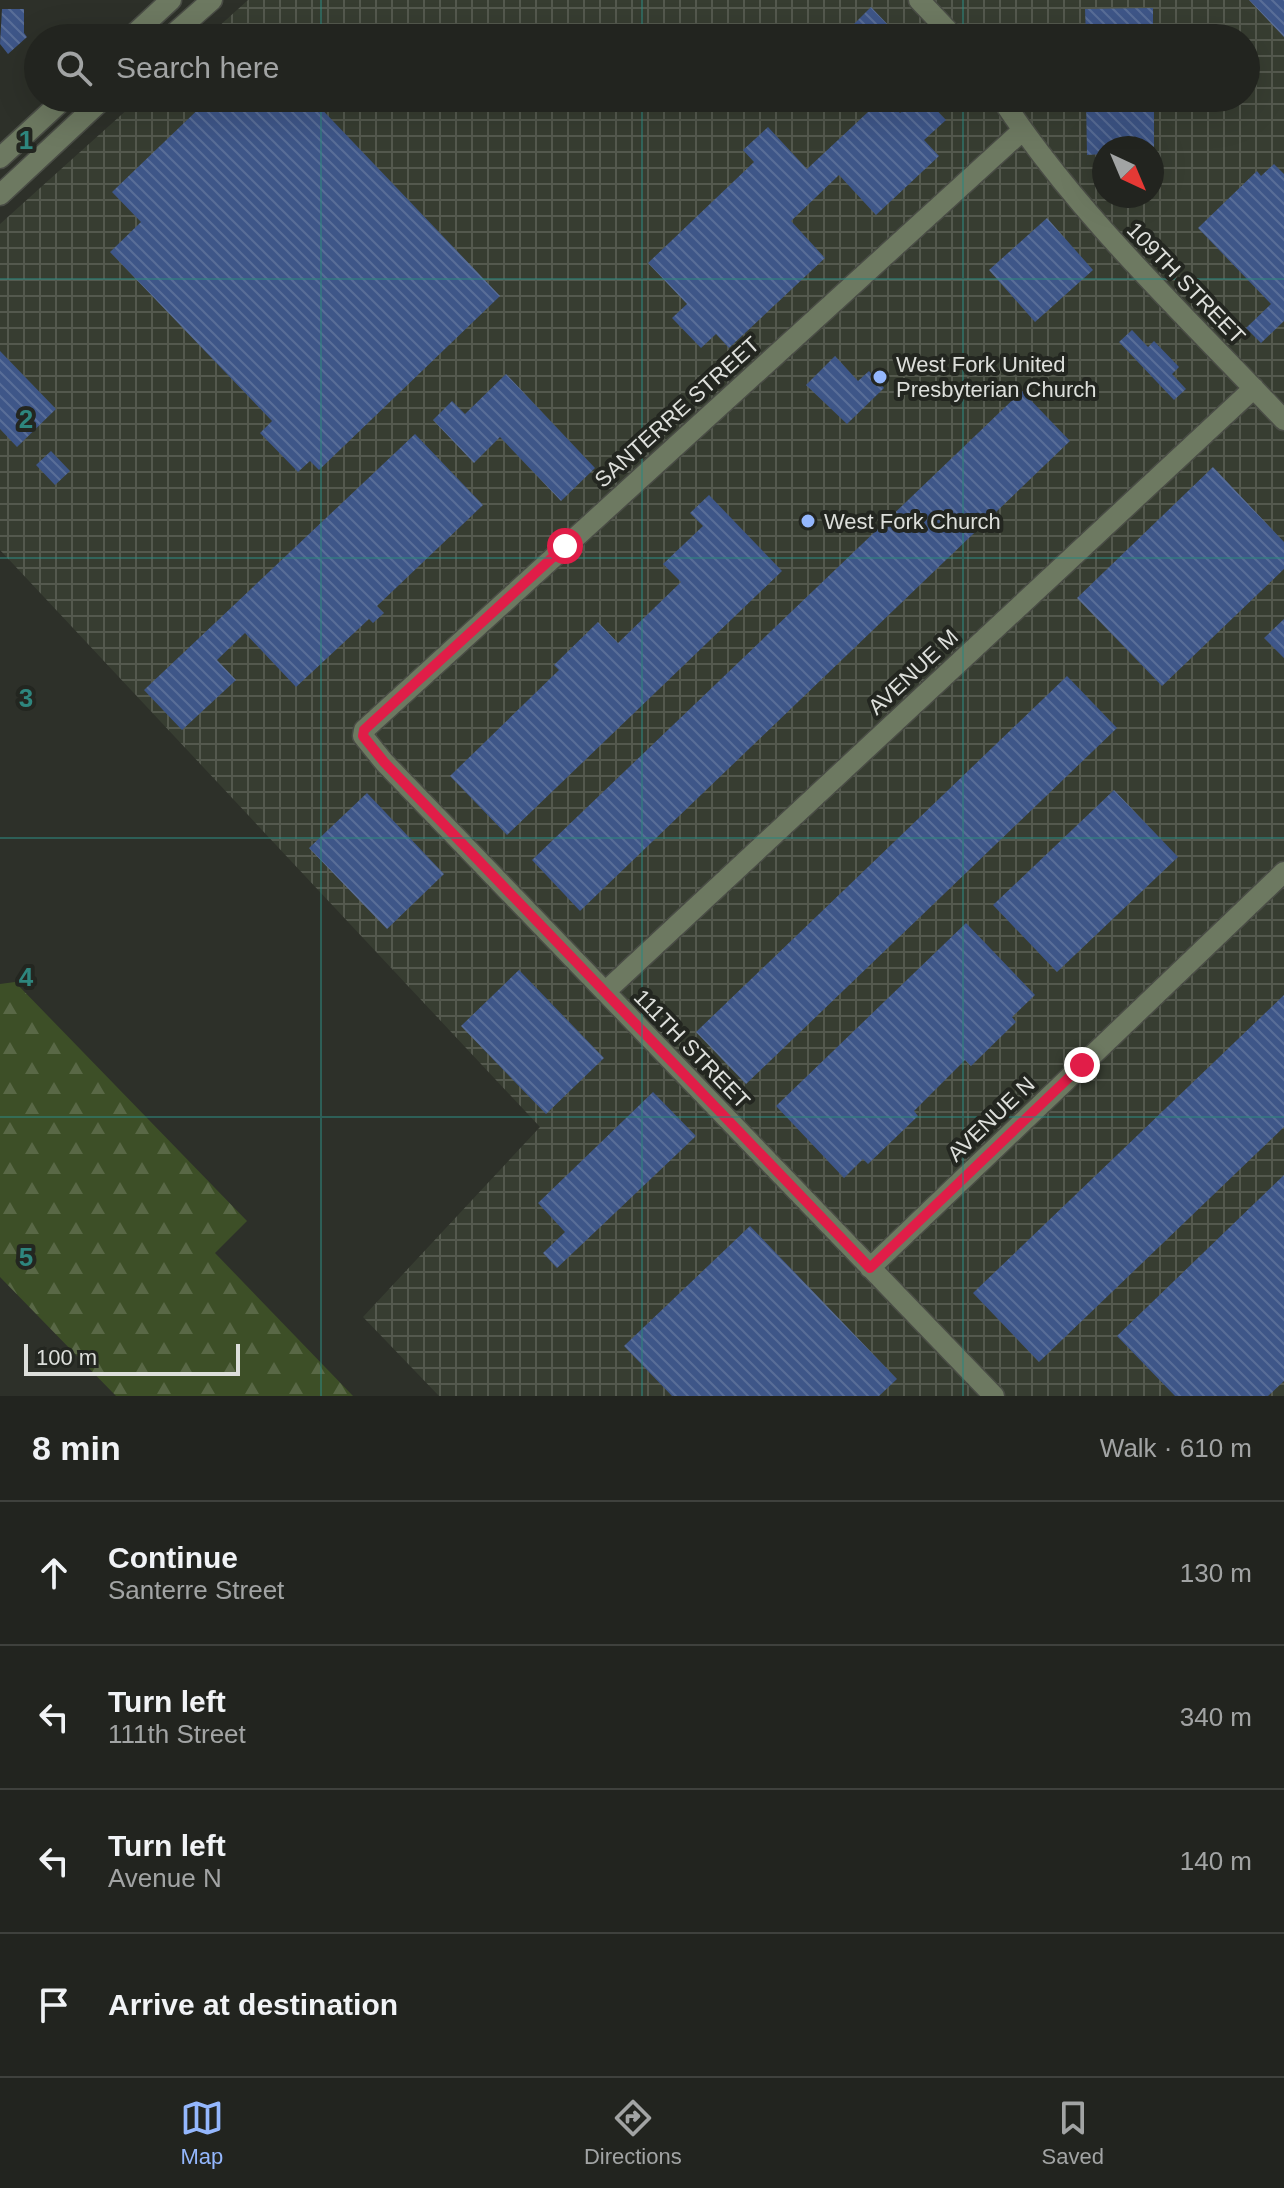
<!DOCTYPE html>
<meta charset="utf-8">
<style>
body{margin:0;font-family:Helvetica,sans-serif;background:#2e302c;color:#f1f3f6}
.compass{position:absolute;left:1092px;top:136px;width:72px;height:72px;border-radius:50%;background:#22241f;box-shadow:0 8px 32px #0002;rotate:136deg}
.scale{position:absolute;left:24px;bottom:20px;width:216px;box-sizing:border-box;padding-left:8px;border:4px solid #dddfdb;border-top:0;font-size:22px;line-height:28px;white-space:nowrap;color:#dddfdb;-webkit-text-stroke:6px #232620;paint-order:stroke}
.stop{position:absolute;width:24px;height:24px;margin:-18px;border:6px solid #e11d48;border-radius:50%;background:#fff}
.stop.end{background:#e11d48;border-color:#fff;box-shadow:0 2px 8px #0008}
.list{margin:0;padding:0;list-style:none}
h2{display:flex;justify-content:space-between;align-items:center;height:104px;margin:0;padding:0 32px;font-size:34px}
h2 small{font-size:26px;font-weight:400;color:#a2a4a4}
.list li{display:grid;grid-template-columns:52px 1fr auto;gap:24px;align-items:center;box-sizing:border-box;height:144px;padding:0 32px;border-top:2px solid #3f413d}
.list b{display:block;font-size:30px;white-space:nowrap}
.list p{margin:0;font-size:26px;white-space:nowrap;color:#a2a4a4}
.list em{font-size:26px;font-style:normal;color:#a2a4a4}
.icon{flex:none;width:44px;height:44px;fill:none;stroke:currentColor;stroke-width:2;stroke-linecap:round;stroke-linejoin:round}
.map{position:relative;flex:none;width:1284px;height:1396px;overflow:hidden}
.search{position:absolute;background:#22241f;box-shadow:0 8px 32px #0002;left:24px;right:24px;top:24px;height:88px;display:flex;align-items:center;gap:20px;box-sizing:border-box;padding:0 28px;border-radius:44px;color:#a2a4a4;font-size:30px}
.sheet{height:680px;background:#22241f}
nav{display:flex;justify-content:space-around;align-items:center;box-sizing:border-box;height:112px;border-top:2px solid #3f413d;background:#22241f;font-size:22px;color:#a2a4a4}
nav a{display:grid;justify-items:center;gap:4px}
nav .on{color:#94b7fd}
.map>svg:first-child{display:block}
.industrial{fill:url(#industrial-grid);fill-rule:evenodd}
.forest{fill:url(#forest-firs)}
.building{fill:url(#building-back-hatch)}
.lines{fill:none;stroke-linecap:round;stroke-linejoin:round}
.minor-casing{stroke:#494c45;stroke-width:23}
.minor{stroke:#6d7961;stroke-width:20}
.route{stroke:#e11d48;stroke-width:10}
.grid{fill:none;stroke:#2e867e;stroke-width:2;stroke-opacity:0.55}
.poi-dot{fill:#94b7fd;stroke:#232620;stroke-width:3}
.labels{text-anchor:middle;dominant-baseline:central;stroke-width:8;stroke-linejoin:round;paint-order:stroke}
.street-label{font-size:22px;fill:#dddfdb;stroke:#232620}
.poi-label{font-size:22px;fill:#dddfdb;stroke:#232620;text-anchor:start}
.grid-label{font-size:26px;text-anchor:middle;font-weight:bold;fill:#2e867e;stroke:#232620;stroke-width:8;stroke-linejoin:round;paint-order:stroke}
</style>
<div class="map">
<svg width="1284" height="1396" viewBox="0 0 1284 1396">
<defs>
<pattern id="industrial-grid" width="8" height="8" patternUnits="userSpaceOnUse" patternTransform="scale(2)"><rect width="8" height="8" fill="#373d31"/><path d="M0 4h8M4 0v8" fill="none" stroke="#54594e"/></pattern>
<pattern id="forest-firs" width="22" height="20" patternUnits="userSpaceOnUse" patternTransform="scale(2)"><rect width="22" height="20" fill="#3d4f27"/><path d="M5 1l3.5 6h-7zM16 11l3.5 6h-7z" fill="#596846"/></pattern>
<pattern id="building-back-hatch" width="6" height="6" patternUnits="userSpaceOnUse" patternTransform="scale(2)"><rect width="6" height="6" fill="#3e5688"/><path d="M-1 5l2 2M0 0l6 6M5-1l2 2" fill="none" stroke="#596e98"/></pattern>
</defs>
<rect width="100%" height="100%" fill="#2d3029"/>
<path class="industrial" d="M248,0H1284V1396H439L363,1317L540,1127L0,550V224L140,98H1246V38H206ZM1104,148H1152V196H1104Z"/>
<path class="forest" d="M15,982L247,1221L215,1253L353,1396H116L0,1277V984Z"/>
<path class="building" d="M1249,0H1284V37Z
M871,7L891,28L881,38H840Z
M1153,8V38H1086L1085,9Z
M2,9H24V33L27,37L8,54L0,44Z
M210,98H311L500,296L319,470L310,461L298,472L260,433L272,421L110,252L141,222L112,192Z
M883,98H886L900,113L917,98H925L946,120L924,140L939,156L876,215L839,175L791,221L825,258L729,348L716,334L701,348L672,318L687,304L648,263L754,162L743,150L768,127L807,169Z
M1086,98H1154V148H1104V154L1087,155Z
M1274,164L1284,174V321L1261,343L1246,328L1271,304L1198,228L1257,171L1261,176Z
M1047,218L1093,270L1035,322L989,270Z
M1132,330L1148,347L1154,341L1179,367L1172,374L1186,389L1174,400L1119,342Z
M0,351L56,409L17,447L0,429Z
M835,356L858,381L869,371L884,388L847,424L806,385Z
M506,374L595,468L561,501L500,437L474,463L433,420L452,401L465,414Z
M1022,391L1070,441L580,911L532,860Z
M415,434L483,505L377,606L384,613L373,623L369,619L296,687L245,633L217,660L236,680L182,730L144,690Z
M51,451L70,471L55,485L36,465Z
M1213,467L1284,542V569L1162,686L1077,598Z
M709,495L782,571L507,835L450,776L559,670L554,665L598,622L618,643L681,582L663,564L703,526L690,513Z
M1284,619V658L1264,638Z
M1067,676L1117,728L746,1084L696,1032Z
M1114,790L1178,857L1057,972L993,905Z
M367,793L444,874L387,929L309,848Z
M966,923L1035,995L1012,1017L1016,1022L971,1066L965,1060L914,1111L918,1116L868,1164L863,1159L844,1178L776,1106Z
M519,970L604,1058L546,1114L461,1026Z
M1284,995V1127L1039,1362L973,1293Z
M653,1092L696,1136L557,1268L543,1253L565,1232L538,1203Z
M1284,1175V1381L1268,1396H1175L1117,1336Z
M750,1226L897,1379L879,1396H672L624,1346Z"/>
<g class="lines">
<defs>
<path id="minor" d="M919,0L955,38
M130,38L171,0
M169,38L212,0
M1001,98C1080,218 1186,316 1284,420
M0,158L65,98
M0,195L104,98
M605,992L1254,388
M870,1268L1284,872
M994,1396L384,762L363,736L364,730L1023,130"/>
</defs>
<use href="#minor" class="minor-casing"/>
<use href="#minor" class="minor"/>
</g>
<g class="lines">
<path class="route" d="M565,546L364,730L363,736L384,762L870,1268L1082,1065"/>
</g>
<path class="grid" d="M321,0V38M642,0V38M963,0V38M321,98V1396M642,98V1396M963,98V1396M0,279H1284M0,558H1284M0,838H1284M0,1117H1284"/>
<g class="poi-dot">
<circle cx="880" cy="377" r="8"/>
<circle cx="808" cy="521" r="8"/>
</g>
<g class="labels">
<g class="street-label">
<text transform="translate(1186 283) rotate(46)">109TH STREET</text>
<text transform="translate(677 412) rotate(-42)">SANTERRE STREET</text>
<text transform="translate(913 672) rotate(-43)">AVENUE M</text>
<text transform="translate(692 1049) rotate(46)">111TH STREET</text>
<text transform="translate(991 1119) rotate(-44)">AVENUE N</text>
</g>
<g class="poi-label">
<text x="896" y="364">West Fork United<tspan x="896" dy="25">Presbyterian Church</tspan></text>
<text x="824" y="521">West Fork Church</text>
</g>
</g>
<g class="grid-label">
<text x="26" y="149">1</text>
<text x="26" y="428">2</text>
<text x="26" y="707">3</text>
<text x="26" y="986">4</text>
<text x="26" y="1266">5</text>
</g>
</svg>
<svg class="compass" viewBox="-18 -18 36 36"><path d="M0-13l5 13h-10z" fill="#e53935"/><path d="M0 13l5-13h-10z" fill="#a2a4a4"/></svg>
<div class="scale">100 m</div>
<div class="stop" style="left:565px;top:546px"></div>
<div class="stop end" style="left:1082px;top:1065px"></div>
<div class="search"><svg class="icon" aria-label="search" viewBox="0 0 24 24"><circle cx="10" cy="10" r="6"/><path d="M15 15l6 6"/></svg>Search here</div>
</div>
<section class="sheet">
<h2>8 min<small>Walk · 610 m</small></h2>
<ul class="list">
<li><svg class="icon" aria-label="ahead" viewBox="0 0 24 24"><path d="M12 20V5M6 11l6-6 6 6"/></svg><div><b>Continue</b><p>Santerre Street</p></div><em>130 m</em></li>
<li><svg class="icon" aria-label="left" viewBox="0 0 24 24"><path d="M17 20v-9H6M10 6l-5 5 5 5"/></svg><div><b>Turn left</b><p>111th Street</p></div><em>340 m</em></li>
<li><svg class="icon" aria-label="left" viewBox="0 0 24 24"><path d="M17 20v-9H6M10 6l-5 5 5 5"/></svg><div><b>Turn left</b><p>Avenue N</p></div><em>140 m</em></li>
<li><svg class="icon" aria-label="arrive" viewBox="0 0 24 24"><path d="M6 21V4h12l-3 4 3 4H6"/></svg><div><b>Arrive at destination</b></div></li>
</ul>
</section>
<nav>
<a class="on"><svg class="icon" aria-label="map" viewBox="0 0 24 24"><path d="M3 6l6-2 6 2 6-2v14l-6 2-6-2-6 2zM9 4v14M15 6v14"/></svg>Map</a>
<a><svg class="icon" aria-label="directions" viewBox="0 0 24 24"><path d="M12 3l9 9-9 9-9-9zM9 14v-3h6M13 9l2 2-2 2"/></svg>Directions</a>
<a><svg class="icon" aria-label="saved" viewBox="0 0 24 24"><path d="M7 4h10v16l-5-4-5 4z"/></svg>Saved</a>
</nav>
